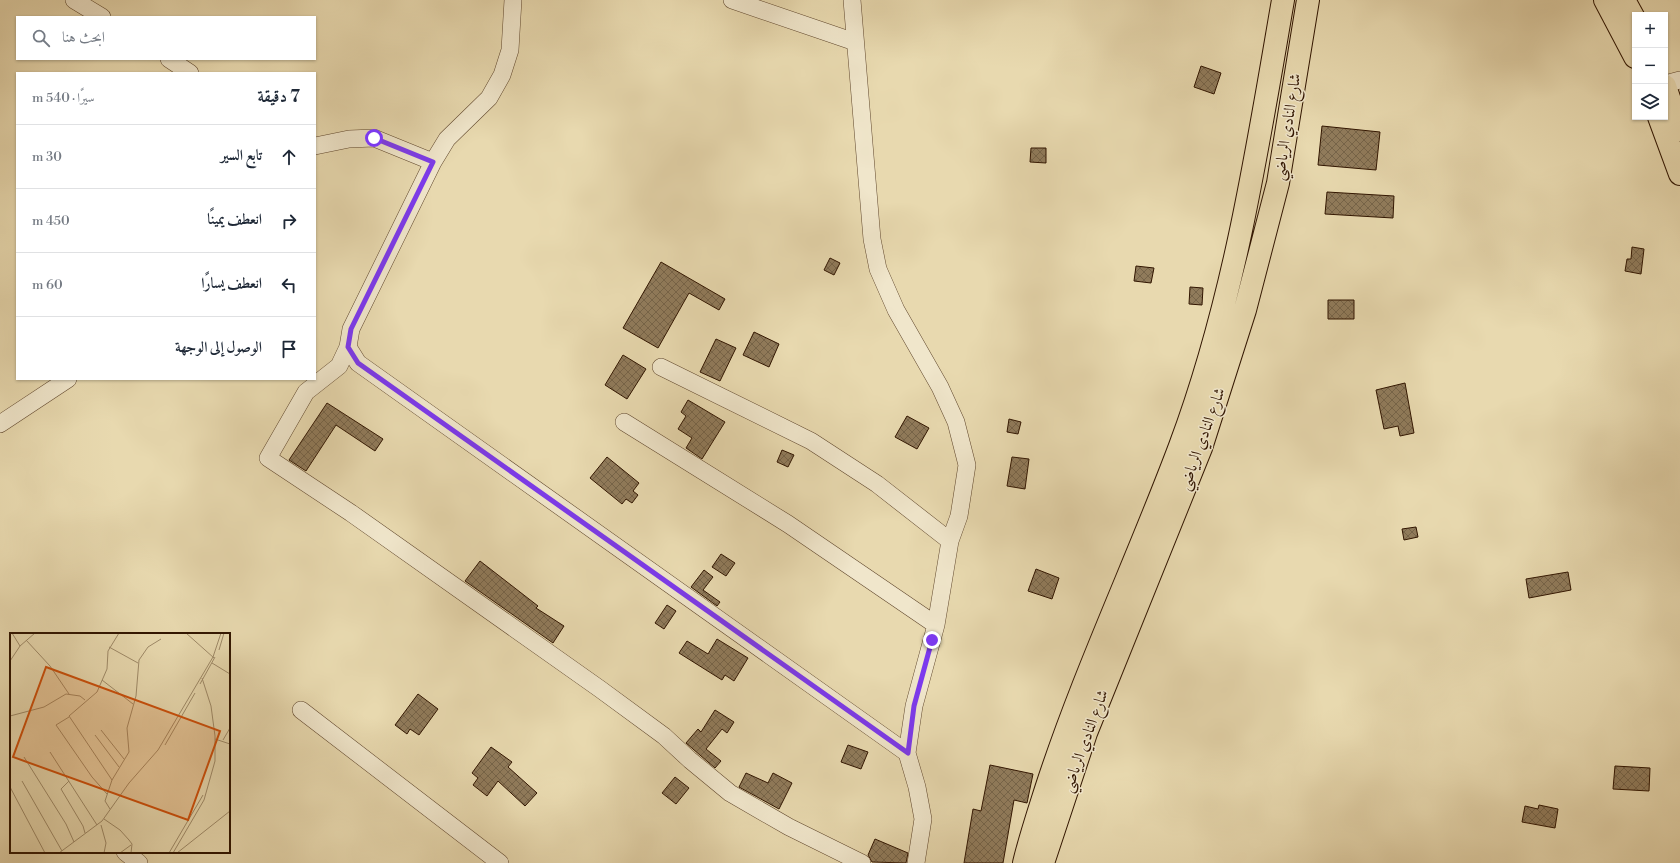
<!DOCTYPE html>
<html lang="ar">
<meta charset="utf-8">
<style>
body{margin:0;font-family:"Libre Bodoni",Amiri,serif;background:#f6f6f7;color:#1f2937;direction:rtl}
.controls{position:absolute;right:12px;top:12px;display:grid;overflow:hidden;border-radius:0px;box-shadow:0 1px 3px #0004}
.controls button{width:36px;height:36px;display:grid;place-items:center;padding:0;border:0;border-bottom:1px solid #e0e1e3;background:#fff;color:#1f2937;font:20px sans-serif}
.stop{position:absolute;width:12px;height:12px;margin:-9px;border:3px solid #7c3aed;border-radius:50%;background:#fff}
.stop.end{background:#7c3aed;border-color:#fff;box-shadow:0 1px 4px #0008}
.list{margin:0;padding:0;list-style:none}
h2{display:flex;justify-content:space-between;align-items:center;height:52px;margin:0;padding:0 16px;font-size:17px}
h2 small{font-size:13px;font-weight:400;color:#747a83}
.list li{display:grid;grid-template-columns:26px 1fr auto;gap:12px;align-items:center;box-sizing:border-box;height:64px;padding:0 16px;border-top:1px solid #e0e1e3}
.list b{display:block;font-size:15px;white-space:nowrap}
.list em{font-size:13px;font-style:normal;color:#747a83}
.icon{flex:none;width:22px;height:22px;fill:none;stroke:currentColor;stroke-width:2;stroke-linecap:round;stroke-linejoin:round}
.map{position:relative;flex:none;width:1680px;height:863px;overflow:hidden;direction:ltr}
.search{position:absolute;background:#fff;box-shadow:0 1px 3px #0004;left:16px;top:16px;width:300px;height:44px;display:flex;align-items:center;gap:10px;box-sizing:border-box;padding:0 14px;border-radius:0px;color:#747a83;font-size:15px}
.panel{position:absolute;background:#fff;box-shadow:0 1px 3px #0004;left:16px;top:72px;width:300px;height:308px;border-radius:0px;direction:rtl}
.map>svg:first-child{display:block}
.building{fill:url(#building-cross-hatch);stroke:#311500}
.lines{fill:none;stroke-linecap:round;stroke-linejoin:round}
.minor-casing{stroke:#5f462c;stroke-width:18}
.major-casing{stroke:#311500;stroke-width:24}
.minor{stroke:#f0e6cb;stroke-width:17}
.major{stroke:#e8d9af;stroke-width:22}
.route{stroke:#7c3aed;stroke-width:5}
.labels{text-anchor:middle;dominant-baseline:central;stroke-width:3;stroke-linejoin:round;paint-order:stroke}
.street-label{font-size:16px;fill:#311500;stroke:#f0e6cb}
.inset-road{fill:none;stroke:#9f8b69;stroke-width:1}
.view{fill:#cd4f0a;fill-opacity:0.15;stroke:#cd4f0a;stroke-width:2}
.inset-edge{fill:none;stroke:#311500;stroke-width:2}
</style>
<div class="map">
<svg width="1680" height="863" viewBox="0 0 1680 863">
<defs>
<pattern id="building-cross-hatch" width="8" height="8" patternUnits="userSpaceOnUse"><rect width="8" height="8" fill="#907b5b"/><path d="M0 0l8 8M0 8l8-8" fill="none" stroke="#766449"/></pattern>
</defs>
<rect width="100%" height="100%" fill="#e8d9af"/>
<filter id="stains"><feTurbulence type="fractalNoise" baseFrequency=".005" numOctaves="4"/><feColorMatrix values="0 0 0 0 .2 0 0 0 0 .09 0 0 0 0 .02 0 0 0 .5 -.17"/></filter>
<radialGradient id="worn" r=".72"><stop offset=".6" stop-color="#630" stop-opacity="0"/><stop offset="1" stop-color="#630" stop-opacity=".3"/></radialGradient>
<path class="building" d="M1201,66L1221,73L1214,94L1194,87Z
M1322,126L1380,132L1376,170L1318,165Z
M1031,148H1046V163L1030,162Z
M1327,192L1394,196L1393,218L1325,214Z
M1632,247L1644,249L1641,274L1625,271L1627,259H1631Z
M830,258L840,263L834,275L824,270Z
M661,262L725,299L719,310L689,293L658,348L623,328Z
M1136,266L1154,268L1151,283L1134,281Z
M1190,287L1203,288L1202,305L1189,304Z
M1328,300H1354V319H1328Z
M754,332L779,344L769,367L743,355Z
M716,339L736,348L720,381L700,372Z
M623,355L646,369L627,399L605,385Z
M1405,383L1414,433L1400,436L1398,426L1384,429L1376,390Z
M688,400L725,422L702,459L686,448L692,438L678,429L686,416L681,412Z
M327,403L383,439L375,451L336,425L306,471L289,460Z
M907,416L929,428L917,449L895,437Z
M1009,419L1021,422L1018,434L1007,432Z
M782,450L794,455L788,467L777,462Z
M607,457L639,483L633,491L638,495L632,503L626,499L622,504L590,478Z
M1012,457L1029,459L1025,489L1007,486Z
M1416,527L1418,537L1404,540L1402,529Z
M721,554L735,563L726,576L712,567Z
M480,561L538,606L536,608L564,626L553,643L465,581Z
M1036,569L1059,578L1052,599L1028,591Z
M704,570L713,577L703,590L720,602L717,606L691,587Z
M1568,572L1571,590L1529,598L1526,579Z
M667,605L676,611L664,629L655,623Z
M717,639L748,658L734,681L725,675L722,680L679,653L687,641L708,654Z
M418,694L438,709L419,735L410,729L407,734L395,725Z
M715,710L734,722L727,733L722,729L706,749L721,761L715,768L686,743L698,729L701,732Z
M848,745L868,752L861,769L841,762Z
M491,747L512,762L508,767L537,793L525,806L498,781L487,796L473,785L478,778L472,773Z
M990,765L1033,774L1027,803L1014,800L1003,863H964L973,809L981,811Z
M1615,766L1650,768L1649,791L1613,789Z
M746,773L768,783L773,773L792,783L779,809L739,787Z
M675,777L689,788L676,804L662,793Z
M1539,805L1558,809L1555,828L1522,822L1525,806L1538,809Z
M875,839L908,853L906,863L872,862L868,855Z"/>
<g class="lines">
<defs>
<path id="minor" d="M74,0L102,17
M513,0L510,50L502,75L489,98L447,139L433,162L351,329L348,347L358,363L907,753L917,787L923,819L916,863
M732,0L855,42
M852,0L872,239L878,269L896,310L940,387L956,422L967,465L959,516L950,541L936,625L914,706L907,753
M169,59L190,73
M1665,84L1680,80
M315,146L349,139L374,138L433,162
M348,347L339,366L306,392L268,458L351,513L600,689L664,736L690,760L730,793L789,827L862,863
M661,367L811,441L877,484L950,541
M624,422L788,524L936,625
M0,424L68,379
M301,710L500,863
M125,852L139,863"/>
<path id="major" d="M1605,0L1635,57
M1624,0L1635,20
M1665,86L1680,130
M1659,117L1680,174
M1024,863C1030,838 1038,814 1046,789C1084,672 1137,561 1180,446C1234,302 1257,151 1283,0
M1043,863L1086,733L1201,448L1245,310L1278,183L1308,0"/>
</defs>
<use href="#minor" class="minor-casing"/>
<use href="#major" class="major-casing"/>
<use href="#minor" class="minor"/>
<use href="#major" class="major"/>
</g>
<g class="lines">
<path class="route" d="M374,138L433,162L351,329L348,347L358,363L908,753L914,706L932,640"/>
</g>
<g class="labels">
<g class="street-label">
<text transform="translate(1287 127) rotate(-81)">شارع النادي الرياضي</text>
<text transform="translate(1202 439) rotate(-70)">شارع النادي الرياضي</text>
<text transform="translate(1085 741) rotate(-70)">شارع النادي الرياضي</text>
</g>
</g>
<g transform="translate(10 633)">
<rect width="220" height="220" fill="#e8d9af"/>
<path class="inset-road" d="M2,0L10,13M176,0L204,25M16,7L40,33L59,61M99,14L128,30M209,17L214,0M0,28L10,13L25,0M202,30L220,41M92,47L123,71M190,51L205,24M0,83L34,74L56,61L70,63L75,67M59,84L46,92L82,144L97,161M91,97L114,126M85,102L109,134M205,106L220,111M213,107L220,95M155,112L185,60M40,119L87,192M14,124L56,191L64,209M102,147L119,119L117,95L126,63L129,27L138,14L151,6M12,148L52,218M59,148L51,156L73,193L75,200M0,154L35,220M100,176L95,168L102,147L59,83L87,59L97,36L98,18L109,0M94,186L110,197L119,207L122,211L121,220M91,192L96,210L94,220M49,220L92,188L119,150L148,117L203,24L211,0M110,220L121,212M159,220L193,162M163,220L194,167L205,128V103L201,73L192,45M167,220L220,178"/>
<path class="view" d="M36,34L210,98L178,187L3,124Z"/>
<rect width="220" height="220" class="inset-edge"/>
</g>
<rect width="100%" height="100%" filter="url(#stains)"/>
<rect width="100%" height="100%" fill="url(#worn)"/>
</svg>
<div class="controls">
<button>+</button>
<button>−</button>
<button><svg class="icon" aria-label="layers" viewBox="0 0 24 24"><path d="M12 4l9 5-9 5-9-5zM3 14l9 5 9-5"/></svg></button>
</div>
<div class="stop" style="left:374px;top:138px"></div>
<div class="stop end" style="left:932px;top:640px"></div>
<div class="search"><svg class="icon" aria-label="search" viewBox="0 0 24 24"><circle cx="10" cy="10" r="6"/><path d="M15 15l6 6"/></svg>ابحث هنا</div>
<section class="panel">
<h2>7 دقيقة<small>سيرًا · 540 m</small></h2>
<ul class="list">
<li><svg class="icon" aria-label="ahead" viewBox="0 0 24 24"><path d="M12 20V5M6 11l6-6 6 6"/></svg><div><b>تابع السير</b></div><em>30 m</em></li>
<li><svg class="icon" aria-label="right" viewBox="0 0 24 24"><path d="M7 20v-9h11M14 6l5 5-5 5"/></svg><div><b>انعطف يمينًا</b></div><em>450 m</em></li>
<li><svg class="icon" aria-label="left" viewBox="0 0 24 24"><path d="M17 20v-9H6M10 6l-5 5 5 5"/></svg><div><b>انعطف يسارًا</b></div><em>60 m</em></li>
<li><svg class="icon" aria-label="arrive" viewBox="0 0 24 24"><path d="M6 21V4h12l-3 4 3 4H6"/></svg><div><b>الوصول إلى الوجهة</b></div></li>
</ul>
</section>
</div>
